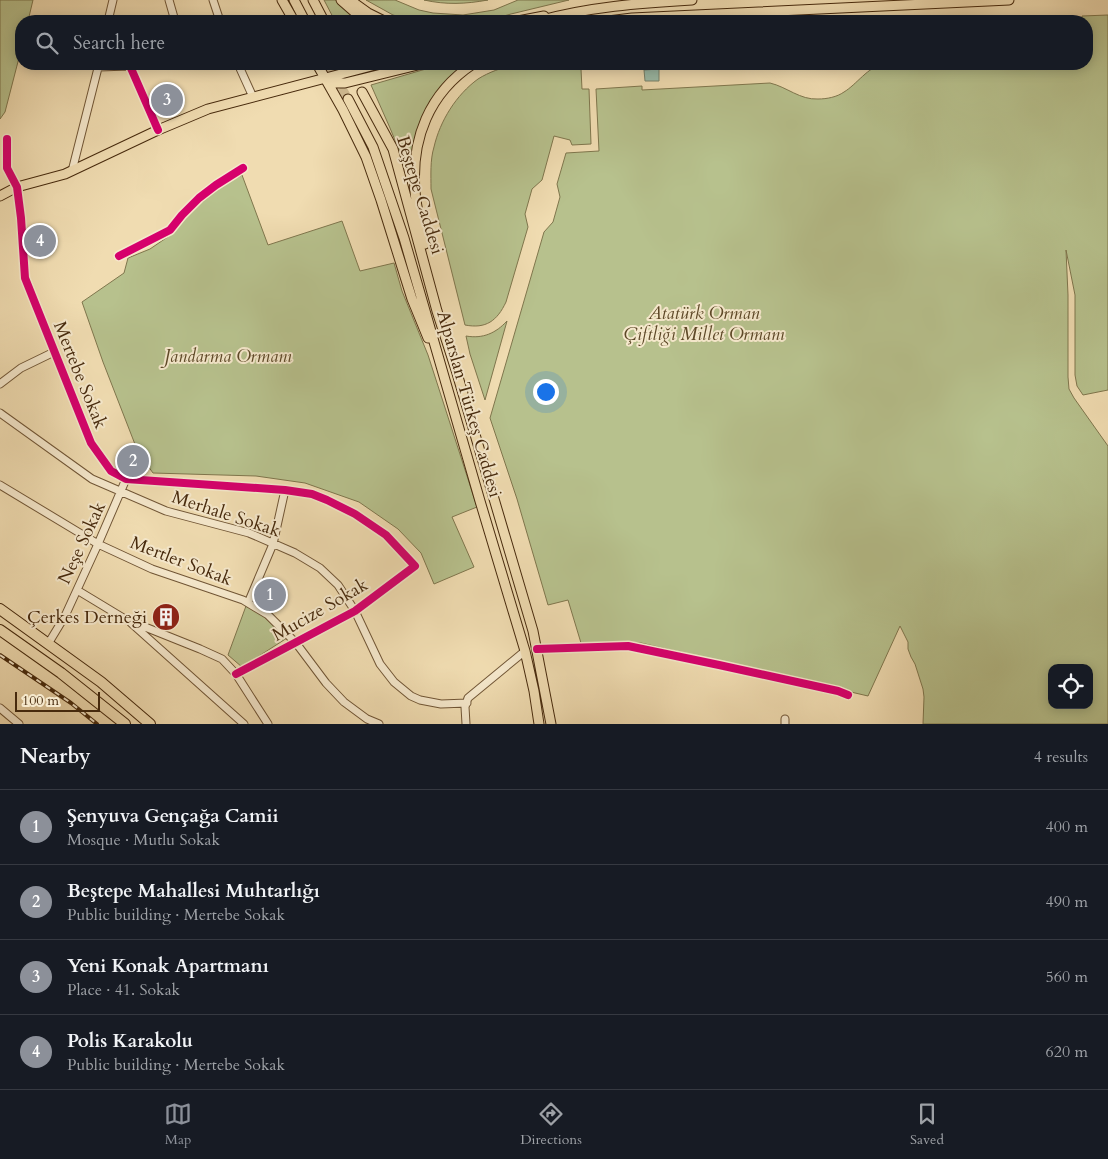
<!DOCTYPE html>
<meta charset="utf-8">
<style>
body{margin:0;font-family:Cardo,serif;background:#242831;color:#f1f3f6}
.controls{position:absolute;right:15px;bottom:15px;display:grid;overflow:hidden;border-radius:10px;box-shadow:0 2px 12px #0003}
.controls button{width:45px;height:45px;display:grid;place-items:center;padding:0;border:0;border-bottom:1px solid #363941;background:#171b24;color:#f1f3f6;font:25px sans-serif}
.scale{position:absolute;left:15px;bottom:12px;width:85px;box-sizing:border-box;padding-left:5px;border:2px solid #472a0d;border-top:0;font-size:14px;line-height:18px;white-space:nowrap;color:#472a0d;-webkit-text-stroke:4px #f5e8cc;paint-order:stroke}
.you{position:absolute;left:545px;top:391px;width:18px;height:18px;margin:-12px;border:4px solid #fff;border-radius:50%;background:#1a73e8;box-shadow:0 0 0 8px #1a73e833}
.badge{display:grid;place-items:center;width:32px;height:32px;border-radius:50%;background:#8c9099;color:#fff;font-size:16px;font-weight:700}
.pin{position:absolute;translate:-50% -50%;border:2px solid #fff;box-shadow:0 1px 5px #0006}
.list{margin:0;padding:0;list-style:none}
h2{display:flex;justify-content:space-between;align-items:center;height:65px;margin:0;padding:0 20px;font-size:21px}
h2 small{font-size:16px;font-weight:400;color:#9ea1a6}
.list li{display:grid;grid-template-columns:32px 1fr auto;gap:15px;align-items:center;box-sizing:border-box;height:75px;padding:0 20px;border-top:1px solid #363941}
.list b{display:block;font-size:19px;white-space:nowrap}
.list p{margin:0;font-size:16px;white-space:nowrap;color:#9ea1a6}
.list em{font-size:16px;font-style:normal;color:#9ea1a6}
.icon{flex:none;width:28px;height:28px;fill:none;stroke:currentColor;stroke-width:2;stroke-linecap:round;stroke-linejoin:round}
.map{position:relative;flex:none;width:1108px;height:724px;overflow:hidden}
.search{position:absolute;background:#171b24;box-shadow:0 2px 12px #0003;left:15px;right:15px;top:15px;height:55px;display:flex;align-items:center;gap:12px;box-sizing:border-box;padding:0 18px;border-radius:20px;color:#9ea1a6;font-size:19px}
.sheet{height:365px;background:#171b24}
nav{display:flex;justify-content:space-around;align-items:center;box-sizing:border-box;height:70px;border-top:1px solid #363941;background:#171b24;font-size:14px;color:#9ea1a6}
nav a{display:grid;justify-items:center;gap:2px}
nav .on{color:#8c9099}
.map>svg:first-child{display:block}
.green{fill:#b7c18d;stroke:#7f764d;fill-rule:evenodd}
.water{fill:#9bbca9;stroke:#79826b}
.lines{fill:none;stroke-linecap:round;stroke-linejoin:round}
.major-tunnel{stroke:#ceb890;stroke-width:9;stroke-dasharray:9 4.5;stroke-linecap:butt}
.minor-casing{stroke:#715636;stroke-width:9}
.major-casing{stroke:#472a0d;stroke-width:11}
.highway-casing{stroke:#472a0d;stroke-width:12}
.minor{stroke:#f5e8cc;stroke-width:7}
.major{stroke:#f0dcb1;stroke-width:9}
.highway{stroke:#f0dcb1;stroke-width:10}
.rail-casing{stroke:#472a0d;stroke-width:4}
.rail{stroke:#f5e8cc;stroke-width:2;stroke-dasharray:5.5;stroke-linecap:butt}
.cycleway-casing{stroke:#f5e8cc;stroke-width:11}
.cycleway{stroke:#d6006c;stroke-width:8}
.labels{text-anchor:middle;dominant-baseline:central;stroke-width:4;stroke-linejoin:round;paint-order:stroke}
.street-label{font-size:18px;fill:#472a0d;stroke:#f5e8cc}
.park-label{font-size:18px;font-style:italic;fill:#5d4827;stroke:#f5e8cc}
.poi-label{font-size:18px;fill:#472a0d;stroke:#f5e8cc;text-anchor:end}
</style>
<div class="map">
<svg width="1108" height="724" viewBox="0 0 1108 724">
<rect width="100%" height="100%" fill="#f0dcb1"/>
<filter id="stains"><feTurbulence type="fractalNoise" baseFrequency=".004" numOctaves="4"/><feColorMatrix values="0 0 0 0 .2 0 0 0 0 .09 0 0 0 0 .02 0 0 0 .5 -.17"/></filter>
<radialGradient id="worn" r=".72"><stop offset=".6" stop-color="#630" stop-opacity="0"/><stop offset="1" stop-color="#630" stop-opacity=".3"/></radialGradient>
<path class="green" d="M0,0H33L28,21H21V50L5,112L0,119Z
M324,0H336L342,6L362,21H335Z
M366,0H395L419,10L433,13L463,15L494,10L518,0H569L511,14L486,21H414L393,15Z
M424,0H488C466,4 446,5 424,0Z
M1108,15V390L1083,395L1077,386L1075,375V295L1066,250L1068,295V377L1069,389L1074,398L1108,446V724H923L924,697L923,689L915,664L911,657L908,649V642L900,626L868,696L641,643H581L568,600L548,605L517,499L490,418L544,232L553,222L560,197L557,184L566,153L599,151L596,89L642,86V90L770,83C787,87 800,100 818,99C827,99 837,97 844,92C856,85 869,66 882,65C886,64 890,65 894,66L897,64H1087V21H1082V16ZM1052,668H1089V705H1052Z
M443,64H467L418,129L414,141L411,165L406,167L390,128L371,85Z
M514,64H587L588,68L581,69L582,89H589L591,144L572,145L570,140L554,136L542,180L532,189L525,214L528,227L506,302C497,321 486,329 465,325L431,189C431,175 430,160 434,147C440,121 456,95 478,79C489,72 502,68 514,64Z
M242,175L268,245L342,221L360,271L394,263L402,291L428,355L477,507L452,517L474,567L434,584L421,553L398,529L359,502L305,483L256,476L153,473L138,452L103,362L82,302L124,273L128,258L150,249L172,234L180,221L212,190Z
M507,321L485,400L470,354L466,336C483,339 496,333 507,321Z
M246,606L262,615L287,638L242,667L228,655Z"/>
<path class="water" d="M659,69V81H645L644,70Z"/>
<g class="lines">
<path class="major-tunnel" d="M328,64L348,99
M348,64L362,92"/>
<defs>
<path id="minor" d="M169,0L175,21
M213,0L220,21
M108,21L113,0
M238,64L253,97
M130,66L158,130
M98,67L130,66L136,64
M7,139V168L17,187L21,218L25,278L91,443L111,471L126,479L285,490L312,494L327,500L355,514L386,535L415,566L355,611L236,674
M72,171L99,64
M119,256L170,230L182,215L199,198L216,185L243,168
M0,384L21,368L54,352
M0,413L92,479L166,511L249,533L295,553L320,568L338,585L355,611L380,664L394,682L411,696L420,700L441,704L467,703
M0,485L98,544L152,569L243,600L268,615L296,643L326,683L344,702L367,719L379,724
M77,590L125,619L200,649L222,659L236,674L268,724
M248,603L273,544L285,490
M131,623L244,724
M48,644L65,616L98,544L126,479
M537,649L628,646L719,665L838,691L848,695
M0,708L19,724
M785,719V724
M466,724L465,707L468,698L525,651"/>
<path id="major" d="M282,0L294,21
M294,0L305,21
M313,0L324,21
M341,0L365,21
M350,0L368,13L384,21
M518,21L544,16
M538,21C588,7 640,3 692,0
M608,21L632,18L1009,0
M317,64L343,110L366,157L381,200L412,299L428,338
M325,78L337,83H345L422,64
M362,92L393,149L437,311L456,370L533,631L551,724
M348,99L373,147L404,238L480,501L525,651L534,691L539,724
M0,196L17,187L65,174L158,130L208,109L379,64
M425,244C422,227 416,209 415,191C411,139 429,93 473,64"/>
<path id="highway" d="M0,609L101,682L150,724
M0,630L61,673L125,724"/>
</defs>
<use href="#minor" class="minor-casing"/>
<use href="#major" class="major-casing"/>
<use href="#highway" class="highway-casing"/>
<use href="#minor" class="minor"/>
<use href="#major" class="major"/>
<use href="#highway" class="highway"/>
<defs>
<path id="rail" d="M0,655L71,703L97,724"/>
</defs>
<use href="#rail" class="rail-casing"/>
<use href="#rail" class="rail"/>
<defs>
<path id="cycleway" d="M130,66L158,130
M7,139V168L17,187L21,218L25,278L91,443L111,471L126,479L285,490L312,494L327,500L355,514L386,535L415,566L355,611L236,674
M119,256L170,230L182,215L199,198L216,185L243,168
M537,649L628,646L719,665L838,691L848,695"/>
</defs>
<use href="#cycleway" class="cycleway-casing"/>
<use href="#cycleway" class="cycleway"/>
</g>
<defs>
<symbol id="building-disc" viewBox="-11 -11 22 22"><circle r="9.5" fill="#8f2418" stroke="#f5e8cc"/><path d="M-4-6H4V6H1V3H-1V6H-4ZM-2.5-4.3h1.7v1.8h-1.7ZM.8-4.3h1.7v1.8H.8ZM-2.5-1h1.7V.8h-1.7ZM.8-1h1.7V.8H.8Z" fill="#fff"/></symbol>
</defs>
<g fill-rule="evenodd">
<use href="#building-disc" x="150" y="601" width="32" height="32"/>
</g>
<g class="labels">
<g class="street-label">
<text transform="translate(420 195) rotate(73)">Beştepe Caddesi</text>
<text transform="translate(80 375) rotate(68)">Mertebe Sokak</text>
<text transform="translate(469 404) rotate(74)">Alparslan Türkeş Caddesi</text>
<text transform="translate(226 514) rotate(18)">Merhale Sokak</text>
<text transform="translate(82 543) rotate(-65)">Neşe Sokak</text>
<text transform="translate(181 561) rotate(21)">Mertler Sokak</text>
<text transform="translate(320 610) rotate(-30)">Mucize Sokak</text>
</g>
<g class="park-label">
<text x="704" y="313">Atatürk Orman<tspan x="704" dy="21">Çiftliği Millet Ormanı</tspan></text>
<text x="228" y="356">Jandarma Ormanı</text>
</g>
<g class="poi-label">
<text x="147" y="617">Çerkes Derneği</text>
</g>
</g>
<rect width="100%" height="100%" filter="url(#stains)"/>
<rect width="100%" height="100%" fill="url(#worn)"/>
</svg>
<div class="controls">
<button><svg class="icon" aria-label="locate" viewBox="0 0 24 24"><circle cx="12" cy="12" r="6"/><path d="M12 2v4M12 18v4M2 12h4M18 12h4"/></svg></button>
</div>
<div class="scale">100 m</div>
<div class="you"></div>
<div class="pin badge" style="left:270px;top:595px">1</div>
<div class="pin badge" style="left:133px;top:461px">2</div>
<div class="pin badge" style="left:167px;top:100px">3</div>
<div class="pin badge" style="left:40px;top:241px">4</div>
<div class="search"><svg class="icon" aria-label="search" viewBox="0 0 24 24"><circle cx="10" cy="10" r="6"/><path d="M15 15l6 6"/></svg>Search here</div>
</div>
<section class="sheet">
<h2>Nearby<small>4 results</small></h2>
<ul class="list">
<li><span class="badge">1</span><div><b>Şenyuva Gençağa Camii</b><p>Mosque · Mutlu Sokak</p></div><em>400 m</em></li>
<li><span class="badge">2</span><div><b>Beştepe Mahallesi Muhtarlığı</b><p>Public building · Mertebe Sokak</p></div><em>490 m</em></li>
<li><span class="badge">3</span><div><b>Yeni Konak Apartmanı</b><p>Place · 41. Sokak</p></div><em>560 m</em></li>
<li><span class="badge">4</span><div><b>Polis Karakolu</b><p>Public building · Mertebe Sokak</p></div><em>620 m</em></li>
</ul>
</section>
<nav>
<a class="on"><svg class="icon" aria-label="map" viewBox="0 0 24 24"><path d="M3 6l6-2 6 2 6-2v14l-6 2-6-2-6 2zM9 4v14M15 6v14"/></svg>Map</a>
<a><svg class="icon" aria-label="directions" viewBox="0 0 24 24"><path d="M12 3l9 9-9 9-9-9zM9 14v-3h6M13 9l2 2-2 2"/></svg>Directions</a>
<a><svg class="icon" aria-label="saved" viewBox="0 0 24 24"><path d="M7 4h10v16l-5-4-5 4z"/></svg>Saved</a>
</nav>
